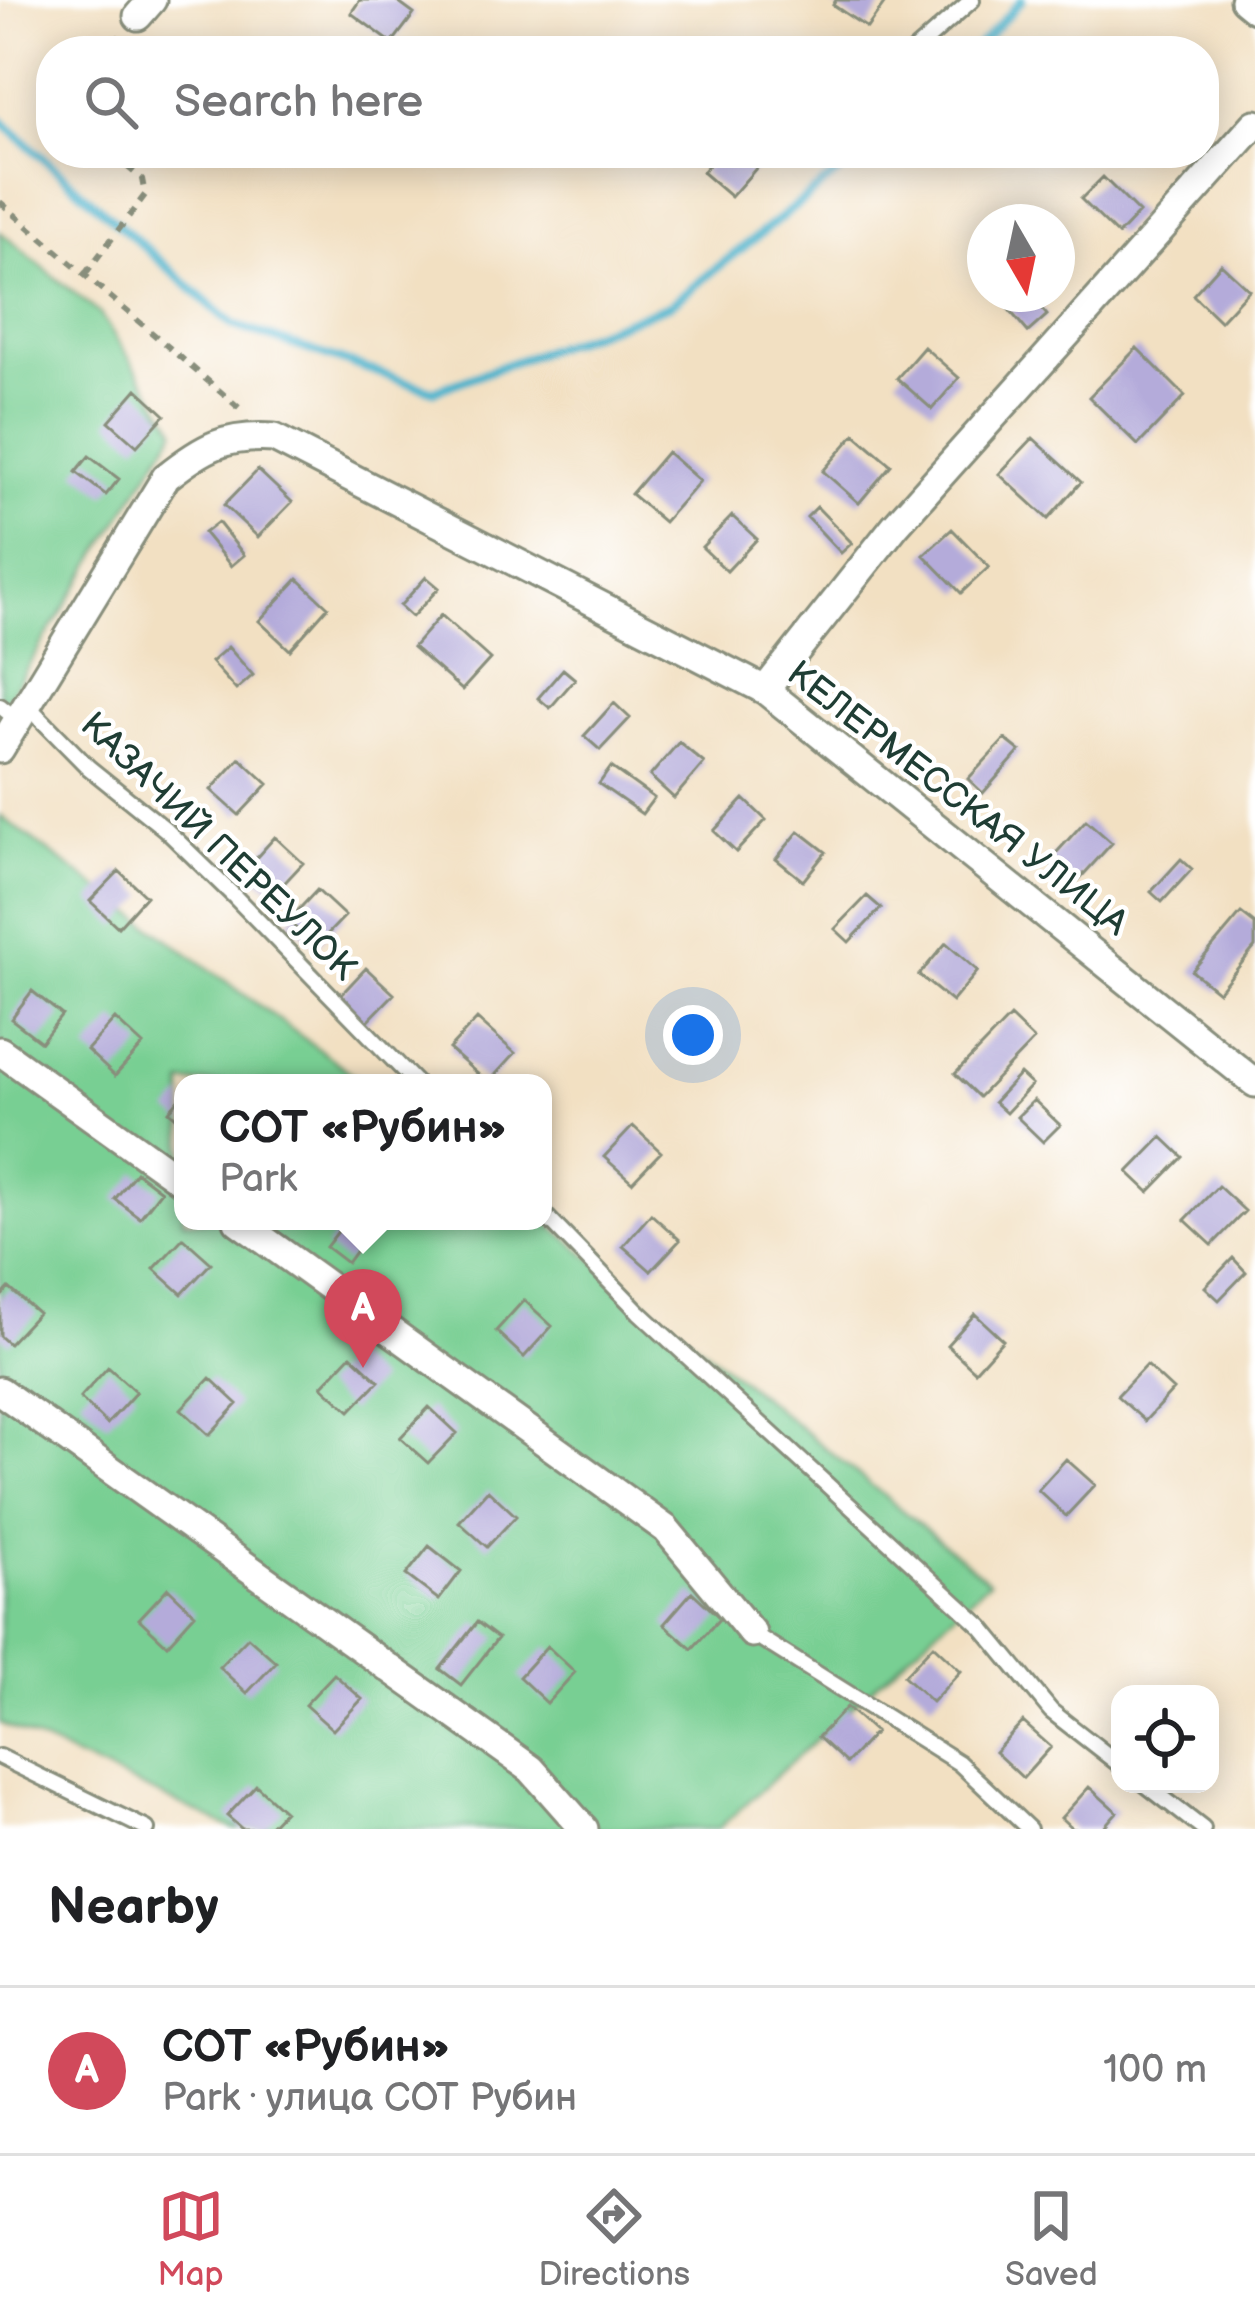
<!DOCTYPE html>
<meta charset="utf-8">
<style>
body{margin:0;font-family:"Balsamiq Sans",sans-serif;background:#f2f2f2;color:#202124}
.controls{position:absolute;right:36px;bottom:36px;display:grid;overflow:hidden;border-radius:24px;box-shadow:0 6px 30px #0003}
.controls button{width:108px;height:108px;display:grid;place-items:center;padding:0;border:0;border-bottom:3px solid #e0e0e0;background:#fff;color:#202124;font:60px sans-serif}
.compass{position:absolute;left:967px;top:204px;width:108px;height:108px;border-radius:50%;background:#fff;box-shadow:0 6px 30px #0003;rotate:171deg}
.you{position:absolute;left:693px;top:1035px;width:42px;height:42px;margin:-30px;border:9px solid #fff;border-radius:50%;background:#1a73e8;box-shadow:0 0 0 18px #1a73e833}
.badge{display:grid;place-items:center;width:78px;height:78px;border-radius:50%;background:#d1495b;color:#fff;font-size:39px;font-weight:700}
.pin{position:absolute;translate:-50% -99px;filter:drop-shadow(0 3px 6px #0008)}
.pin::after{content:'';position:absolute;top:63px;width:42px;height:36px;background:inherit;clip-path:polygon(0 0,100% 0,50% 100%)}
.popup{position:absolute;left:174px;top:1074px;width:378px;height:156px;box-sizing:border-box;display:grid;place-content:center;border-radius:24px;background:#fff;filter:drop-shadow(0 3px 9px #0005);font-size:39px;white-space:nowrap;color:#757577}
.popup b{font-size:45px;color:#202124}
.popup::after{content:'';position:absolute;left:50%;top:100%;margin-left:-24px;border:24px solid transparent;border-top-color:#fff}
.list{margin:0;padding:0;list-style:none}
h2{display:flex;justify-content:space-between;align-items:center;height:156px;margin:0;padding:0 48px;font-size:51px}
h2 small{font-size:39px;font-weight:400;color:#757577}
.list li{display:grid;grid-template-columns:78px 1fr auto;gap:36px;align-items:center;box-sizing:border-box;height:168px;padding:0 48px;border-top:3px solid #e0e0e0}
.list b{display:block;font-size:45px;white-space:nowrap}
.list p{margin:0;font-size:39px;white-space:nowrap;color:#757577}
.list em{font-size:39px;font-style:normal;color:#757577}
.icon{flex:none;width:66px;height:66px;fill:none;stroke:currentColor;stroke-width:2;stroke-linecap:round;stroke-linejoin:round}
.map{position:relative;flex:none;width:1255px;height:1829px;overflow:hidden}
.search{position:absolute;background:#fff;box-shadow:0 6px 30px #0003;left:36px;right:36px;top:36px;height:132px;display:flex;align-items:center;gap:30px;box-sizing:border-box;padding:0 42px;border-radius:48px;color:#757577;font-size:45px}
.sheet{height:324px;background:#fff}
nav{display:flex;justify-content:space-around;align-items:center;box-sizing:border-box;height:168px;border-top:3px solid #e0e0e0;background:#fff;font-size:33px;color:#757577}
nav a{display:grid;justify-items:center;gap:6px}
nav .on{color:#d1495b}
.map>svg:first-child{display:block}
.green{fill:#78cf93;stroke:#4c8664;stroke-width:3}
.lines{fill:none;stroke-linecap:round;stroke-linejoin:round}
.stream{stroke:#4cb2cb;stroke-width:9}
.building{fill:#b4abda}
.lane-casing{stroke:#888e7b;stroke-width:20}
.street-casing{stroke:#888e7b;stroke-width:33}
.path{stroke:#888e7b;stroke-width:6;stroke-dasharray:9 9;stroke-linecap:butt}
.lane{stroke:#fff;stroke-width:14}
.street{stroke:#fff;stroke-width:27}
.labels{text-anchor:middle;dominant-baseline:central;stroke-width:9;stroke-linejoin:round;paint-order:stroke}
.street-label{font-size:36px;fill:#1f3d34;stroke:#fff}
</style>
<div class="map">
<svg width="1255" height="1829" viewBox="0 0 1255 1829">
<rect width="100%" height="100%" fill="#fff"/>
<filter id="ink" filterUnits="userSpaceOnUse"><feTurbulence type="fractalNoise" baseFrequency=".00833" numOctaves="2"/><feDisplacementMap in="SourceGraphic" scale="24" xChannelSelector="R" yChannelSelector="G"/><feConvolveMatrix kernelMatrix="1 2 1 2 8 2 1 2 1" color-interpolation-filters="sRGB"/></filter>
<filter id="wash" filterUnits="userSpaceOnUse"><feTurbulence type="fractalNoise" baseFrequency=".004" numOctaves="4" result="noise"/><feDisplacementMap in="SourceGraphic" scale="48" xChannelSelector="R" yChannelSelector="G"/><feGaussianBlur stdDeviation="2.7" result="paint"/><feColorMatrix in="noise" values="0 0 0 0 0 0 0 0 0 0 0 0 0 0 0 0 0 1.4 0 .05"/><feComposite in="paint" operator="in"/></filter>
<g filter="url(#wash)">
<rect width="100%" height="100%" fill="#f2e0c2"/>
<path class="green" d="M0,232L100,314L176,429L0,711Z
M0,816L365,1083H183V1221L543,1219L989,1581L718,1829H234L0,1723Z"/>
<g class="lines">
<path class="stream" d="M974,51L1022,0
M0,120L233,325L434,391L670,305L863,153"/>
</g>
<g id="blocks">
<path class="building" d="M360,0H395L414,14L392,43L351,13Z
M836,0H879L884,4L867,28L833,5Z
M719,153H745L759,165L731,197L702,172Z
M1103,177L1139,213L1118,235L1081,199Z
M1221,264L1249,290L1220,321L1193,295Z
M1004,294H1029L1047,315L1028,332L999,298Z
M924,347L959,378L932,409L897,378Z
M1137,348L1185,396L1138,445L1089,397Z
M137,389L165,415L137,446L109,421Z
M855,434L891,465L859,503L823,471Z
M1033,438L1081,482L1048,519L999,474Z
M667,452L700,481L664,522L631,494Z
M89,456L119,479L106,495L76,472Z
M258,470L292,502L258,537L224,505Z
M817,507L852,543L841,553L807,517Z
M732,516L757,539L727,571L702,547Z
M218,522L244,555L231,566L204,533Z
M952,529L989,567L961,593L924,555Z
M426,577L439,588L412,617L400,606Z
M298,579L328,607L290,650L259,621Z
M441,615L490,659L462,690L413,647Z
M228,647L253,675L236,690L211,662Z
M563,669L575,679L550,708L538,698Z
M614,703L630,718L600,750L584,736Z
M1005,739L1020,751L983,793L968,779Z
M679,742L704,763L674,798L650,776Z
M240,758L268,784L239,815L211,790Z
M611,767L654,798L642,814L599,784Z
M744,799L766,820L736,852L714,831Z
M1086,820L1112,843L1074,885L1048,862Z
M799,831L826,852L803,881L776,859Z
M275,837L303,863L275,893L247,868Z
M1181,859L1192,869L1162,902L1151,892Z
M119,871L146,896L118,927L90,901Z
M317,890L345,916L316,946L288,921Z
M867,896L881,908L849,942L835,929Z
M1241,913L1255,924V947L1218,992L1192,971Z
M946,943L978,971L952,1002L919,975Z
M366,968L394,994L365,1024L337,999Z
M32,991L62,1015L41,1042L11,1019Z
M1010,1017L1034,1040L979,1097L955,1074Z
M115,1019L143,1045L115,1076L87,1050Z
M477,1019L515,1053L488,1083L449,1049Z
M1020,1074L1032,1085L1006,1113L994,1102Z
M183,1095V1123L169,1111Z
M1034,1100L1060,1125L1043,1142L1017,1117Z
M633,1126L661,1152L632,1182L604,1157Z
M1162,1137L1183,1157L1149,1192L1128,1172Z
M136,1172L161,1191L140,1218L115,1199Z
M1218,1186L1245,1211L1212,1245L1185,1220Z
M651,1214L680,1240L651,1271L623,1246Z
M346,1221H353L369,1233L347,1263L326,1247Z
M183,1238L211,1263L182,1294L154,1269Z
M1233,1258L1246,1272L1219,1300L1205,1287Z
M9,1288L38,1313L9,1344L0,1336V1298Z
M524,1300L552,1326L524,1357L496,1331Z
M975,1314L1003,1340L975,1371L947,1345Z
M351,1355L379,1381L350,1411L322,1386Z
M1146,1365L1173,1390L1145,1421L1117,1396Z
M108,1367L136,1392L107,1424L80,1398Z
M210,1378L238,1404L209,1435L181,1409Z
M429,1407L457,1433L428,1463L400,1438Z
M1066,1459L1095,1485L1066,1516L1038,1490Z
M488,1490L516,1516L487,1547L459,1522Z
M429,1546L461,1571L439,1600L406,1575Z
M168,1588L195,1614L167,1645L139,1619Z
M692,1592L720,1618L692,1649L664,1624Z
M477,1622L498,1638L461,1685L440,1669Z
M248,1637L276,1662L247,1693L219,1667Z
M933,1645L961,1671L932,1702L904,1676Z
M547,1646L575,1672L547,1703L519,1677Z
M334,1674L362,1699L333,1730L305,1705Z
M847,1707L875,1732L846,1763L818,1737Z
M1023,1722L1051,1747L1023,1778L995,1752Z
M256,1785L284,1811L267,1829H242L227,1816Z
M1089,1787L1117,1812L1102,1829H1073L1061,1818Z"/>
</g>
</g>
<g filter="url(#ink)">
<use href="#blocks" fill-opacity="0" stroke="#888e7b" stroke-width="3"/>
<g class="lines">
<defs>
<path id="lane" d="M914,51L972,0
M805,158L810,153
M0,706L19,721
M28,706L88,767L165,829L235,897L416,1083
M543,1213L639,1312L982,1627L1051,1711L1120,1765
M752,1633L959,1763L1029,1829
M0,1757L147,1829
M1145,1784L1203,1829"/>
<path id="street" d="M1244,0L1255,9
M138,16L152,0
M765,690L895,526L1255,124
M0,749L166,477C204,447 225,435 274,438L765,690L1255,1083
M0,1051L183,1182
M238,1221L666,1529L752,1633
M0,1391L531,1769L584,1829"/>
</defs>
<use href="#lane" class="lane-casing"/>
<use href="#street" class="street-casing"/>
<path class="path" d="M107,51L120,36
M0,202L244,412
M85,274L145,195L142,179L111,153"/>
<use href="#lane" class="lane"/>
<use href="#street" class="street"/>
</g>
</g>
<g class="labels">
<g class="street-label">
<text transform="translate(957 799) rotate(38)">КЕЛЕРМЕССКАЯ УЛИЦА</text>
<text transform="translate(218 847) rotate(44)">КАЗАЧИЙ ПЕРЕУЛОК</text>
</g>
</g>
</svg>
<div class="controls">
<button><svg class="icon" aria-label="locate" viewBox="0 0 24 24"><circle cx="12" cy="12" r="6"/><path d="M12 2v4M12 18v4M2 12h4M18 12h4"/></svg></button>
</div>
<svg class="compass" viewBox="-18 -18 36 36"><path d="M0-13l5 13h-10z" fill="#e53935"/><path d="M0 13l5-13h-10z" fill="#757577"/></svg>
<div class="you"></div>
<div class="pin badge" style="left:363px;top:1368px">A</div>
<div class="popup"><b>СОТ «Рубин»</b>Park</div>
<div class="search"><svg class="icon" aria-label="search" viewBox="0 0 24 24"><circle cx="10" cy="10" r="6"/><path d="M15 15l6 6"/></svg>Search here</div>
</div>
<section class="sheet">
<h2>Nearby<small></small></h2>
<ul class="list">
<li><span class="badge">A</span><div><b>СОТ «Рубин»</b><p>Park · улица СОТ Рубин</p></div><em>100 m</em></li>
</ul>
</section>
<nav>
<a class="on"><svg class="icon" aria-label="map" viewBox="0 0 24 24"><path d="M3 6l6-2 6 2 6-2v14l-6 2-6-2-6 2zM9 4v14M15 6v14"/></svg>Map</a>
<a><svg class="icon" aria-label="directions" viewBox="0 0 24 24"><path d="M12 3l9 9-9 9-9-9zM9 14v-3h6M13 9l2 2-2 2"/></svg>Directions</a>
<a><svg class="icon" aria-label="saved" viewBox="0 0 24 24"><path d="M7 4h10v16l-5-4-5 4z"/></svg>Saved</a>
</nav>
